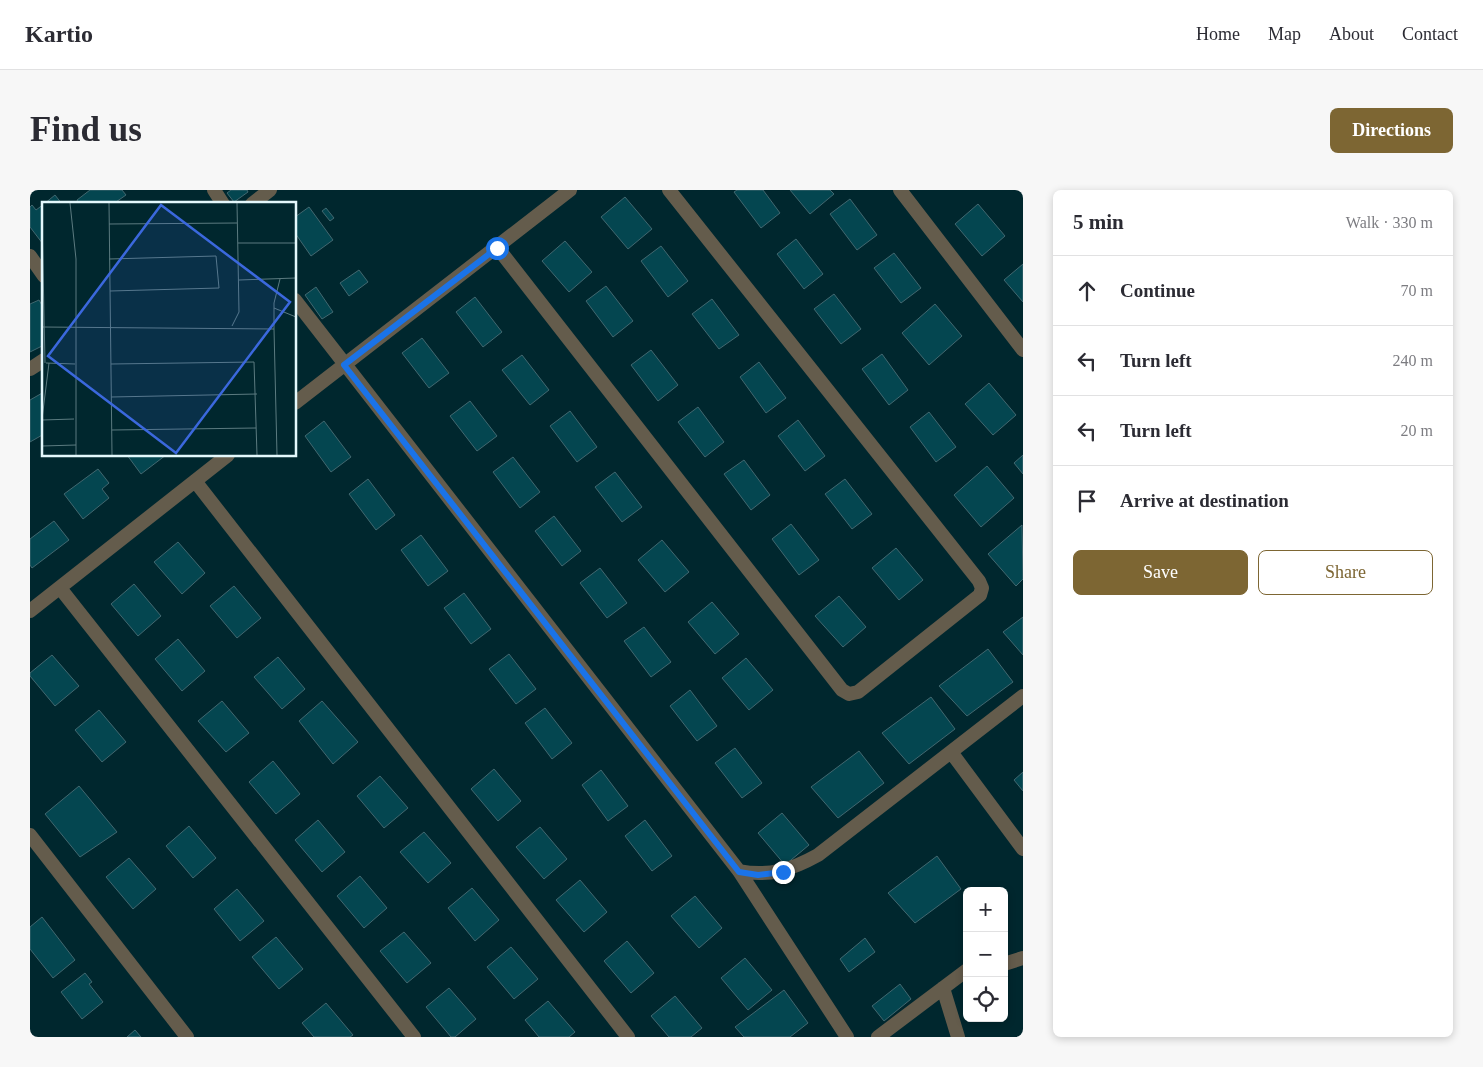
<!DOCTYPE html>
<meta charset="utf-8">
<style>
body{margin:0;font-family:"Times New Roman",serif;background:#f7f7f7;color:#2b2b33}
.controls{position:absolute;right:15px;bottom:15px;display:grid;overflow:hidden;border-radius:8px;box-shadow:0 2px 8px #0003}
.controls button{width:45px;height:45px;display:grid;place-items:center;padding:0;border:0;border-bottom:1px solid #e1e1e2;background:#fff;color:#2b2b33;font:25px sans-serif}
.stop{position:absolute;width:15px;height:15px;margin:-11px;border:4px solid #1a73e8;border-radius:50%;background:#fff}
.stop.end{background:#1a73e8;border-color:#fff;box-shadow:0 1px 5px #0008}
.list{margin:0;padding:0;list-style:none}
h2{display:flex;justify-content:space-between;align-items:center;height:65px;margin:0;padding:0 20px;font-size:21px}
h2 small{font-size:16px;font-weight:400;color:#7c7c81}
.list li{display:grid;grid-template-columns:32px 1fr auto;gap:15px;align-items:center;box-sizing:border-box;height:70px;padding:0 20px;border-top:1px solid #e1e1e2}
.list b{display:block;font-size:19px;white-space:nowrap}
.list em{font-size:16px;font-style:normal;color:#7c7c81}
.actions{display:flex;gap:10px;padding:15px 20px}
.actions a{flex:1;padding:11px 0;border:1px solid #7d6633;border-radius:8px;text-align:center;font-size:18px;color:#7d6633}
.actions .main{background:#7d6633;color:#fff}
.icon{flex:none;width:28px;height:28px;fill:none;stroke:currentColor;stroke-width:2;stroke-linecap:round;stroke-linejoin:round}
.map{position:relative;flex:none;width:993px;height:847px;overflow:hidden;border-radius:8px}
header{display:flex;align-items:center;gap:30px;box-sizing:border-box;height:70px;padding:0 25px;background:#fff;border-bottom:1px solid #e1e1e2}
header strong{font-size:24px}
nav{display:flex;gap:28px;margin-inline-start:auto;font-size:18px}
.intro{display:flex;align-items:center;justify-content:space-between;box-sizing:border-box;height:120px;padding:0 30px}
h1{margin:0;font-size:35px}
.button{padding:12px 22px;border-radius:8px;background:#7d6633;color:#fff;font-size:18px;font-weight:700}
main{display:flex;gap:30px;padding:0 30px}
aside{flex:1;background:#fff;border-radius:8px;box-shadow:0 2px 8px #0003}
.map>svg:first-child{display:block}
.building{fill:#044650;stroke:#426870}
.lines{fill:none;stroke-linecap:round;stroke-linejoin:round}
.minor{stroke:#645c4c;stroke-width:14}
.route{stroke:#1a73e8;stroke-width:6}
.inset-road{fill:none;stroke:#5b7b80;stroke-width:1}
.view{fill:#3b68dd;fill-opacity:0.15;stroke:#3b68dd;stroke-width:2.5}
.inset-edge{fill:none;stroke:#e3f8fc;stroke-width:2.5}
</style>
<header>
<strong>Kartio</strong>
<nav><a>Home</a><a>Map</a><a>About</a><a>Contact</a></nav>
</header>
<div class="intro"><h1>Find us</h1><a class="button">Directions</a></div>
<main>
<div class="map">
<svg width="993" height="847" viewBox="0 0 993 847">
<rect width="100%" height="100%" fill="#00272e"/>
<path class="building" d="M60,0H92L96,5L83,14H49L47,10Z
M201,0H217L218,2L204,12L197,3Z
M707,0H733L750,23L731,38L704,2Z
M760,0H800L804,4L780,24Z
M25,5L32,14H14Z
M595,7L622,39L598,59L571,27Z
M820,9L847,45L827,60L800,24Z
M14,14V53L13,54L0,37V17L2,15L6,20Z
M948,14L975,46L952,66L925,34Z
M279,17L303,50L281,66L265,43V27Z
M296,18L304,28L300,31L292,21Z
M766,49L793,84L774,99L747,64Z
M535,51L562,82L539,102L512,71Z
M631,56L658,91L638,107L611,71Z
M864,63L891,98L871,113L844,78Z
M993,74V112L974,90Z
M329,80L338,92L319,106L310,93Z
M576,96L603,131L583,147L556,111Z
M286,97L303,122L292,129L275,105Z
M804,104L831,139L811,154L784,119Z
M445,107L472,142L453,157L426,122Z
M682,109L709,145L689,159L662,124Z
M9,110L14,119V155L0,162V114Z
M905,114L932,146L899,175L872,143Z
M392,148L419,183L399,198L372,163Z
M621,160L648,195L628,211L601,175Z
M852,164L878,200L859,215L832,179Z
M492,165L519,200L500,215L472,180Z
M729,172L756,208L736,223L710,187Z
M959,193L986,225L963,245L935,214Z
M14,202V244L0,252V210Z
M440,211L467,246L447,261L420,226Z
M668,217L694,252L675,267L648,232Z
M540,221L567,257L547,272L520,236Z
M899,222L926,257L906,272L880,237Z
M768,230L795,266L775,281L748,246Z
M294,231L321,267L301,282L275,246Z
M97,265H136L111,284Z
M993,265V284L984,273Z
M483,267L510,302L490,318L463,282Z
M714,270L740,305L721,320L694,284Z
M957,276L984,308L951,337L924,305Z
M68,279L79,293L72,299L79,308L53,329L34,304Z
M585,282L612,317L592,332L565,297Z
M338,289L365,325L346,340L319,304Z
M815,289L842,324L822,339L795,304Z
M524,326L551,361L532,376L505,341Z
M24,331L39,350L2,378L0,375V349Z
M761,334L789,370L769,385L742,349Z
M992,335L993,389L986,396L958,364Z
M391,345L418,381L398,396L371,360Z
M632,350L659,382L635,402L608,370Z
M148,352L175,383L152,404L124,372Z
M866,358L893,390L869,410L842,378Z
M570,378L597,413L577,428L550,393Z
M104,394L131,426L108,446L81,414Z
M204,396L231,428L207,448L180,416Z
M434,403L461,439L441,454L414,418Z
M809,406L836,437L813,457L785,426Z
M682,412L709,444L685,464L658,432Z
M993,427V465L973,442Z
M614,437L641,472L621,487L594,451Z
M148,449L175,481L152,501L125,469Z
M958,459L983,492L937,526L909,496Z
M479,464L506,499L486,514L459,479Z
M22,465L49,496L25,516L0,486V483Z
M248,467L275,499L252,519L224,487Z
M716,468L743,500L719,520L692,488Z
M660,500L687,536L667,551L640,516Z
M901,507L925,539L879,574L852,543Z
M192,511L219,543L196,562L168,531Z
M292,511L328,552L303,574L269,531Z
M515,518L542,553L522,569L495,533Z
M69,520L96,552L72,572L45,540Z
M705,558L732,593L712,608L685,573Z
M829,561L854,593L808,628L781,597Z
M243,571L270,604L246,624L219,592Z
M464,579L491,611L468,631L441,599Z
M571,580L598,616L578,631L552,595Z
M993,582V601L984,590Z
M350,586L378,618L354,638L327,606Z
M49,596L87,642L50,667L15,624Z
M752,623L779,655L755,675L728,643Z
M288,630L315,662L292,682L265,650Z
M615,630L642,666L622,681L595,646Z
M159,636L186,668L163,688L136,656Z
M510,637L537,669L514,689L486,657Z
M394,642L421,673L398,693L370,662Z
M907,666L931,699L885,733L858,703Z
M99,668L126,699L103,719L76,687Z
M330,686L357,718L334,738L307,706Z
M550,690L577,722L554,742L526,710Z
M442,698L469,730L445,751L418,718Z
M207,699L234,731L210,751L184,719Z
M665,706L692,738L669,758L641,726Z
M12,727L45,770L23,788L0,759V737Z
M374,742L401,773L377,793L350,761Z
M246,747L273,779L249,799L222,767Z
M835,748L845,762L819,782L810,769Z
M597,751L624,783L601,803L574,771Z
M481,757L508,789L484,809L457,777Z
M715,768L742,800L718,820L691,788Z
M55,783L62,792L59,794L73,812L52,829L31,802Z
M870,794L881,809L854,831L842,816Z
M419,798L446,829L425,847H421L396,817Z
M754,800L778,833L760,847H714L705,837Z
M645,806L672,838L661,847H639L621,826Z
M518,811L545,842L539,847H509L495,830Z
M296,813L323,845L320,847H284L272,833Z
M105,840L111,847H97Z"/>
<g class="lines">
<path class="minor" d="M184,0L193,14
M870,0L993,160
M222,14L240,0
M467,57L812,500L819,504L828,502L950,405L952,398L949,391L639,0
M0,66L14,86
M265,110L709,681L817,847
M0,179L14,170
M265,213L540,0
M165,291L598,847
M30,398L384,847
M0,421L198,265
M921,562L993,659
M0,645L157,847
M709,681C739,687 761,680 788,665L993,506
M974,774L993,768
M913,798L928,847
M848,847L937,780"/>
</g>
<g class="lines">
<path class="route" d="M467,58L314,175L709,682L728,685L753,682"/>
</g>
<g transform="translate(12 12)">
<rect width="254" height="254" fill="#00272e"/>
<path class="inset-road" d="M28,1L34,57V253M67,1L70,253M0,16L3,161M67,22L195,21M196,41H254M67,57L174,54L177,86L68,89M197,78L254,76M232,106L254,115M190,124L197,110L195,1M0,125L232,127L235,253M232,127V101L238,77M4,161L33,162M69,162L212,160L215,253M69,195L215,192M0,217L7,161M0,218L32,217M70,228L214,226M0,244L34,243"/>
<path class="view" d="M119,3L248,100L134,251L6,154Z"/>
<rect width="254" height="254" class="inset-edge"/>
</g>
</svg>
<div class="controls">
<button>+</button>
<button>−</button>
<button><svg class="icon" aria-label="locate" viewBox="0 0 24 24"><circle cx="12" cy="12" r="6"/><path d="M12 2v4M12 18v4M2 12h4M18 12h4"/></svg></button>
</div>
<div class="stop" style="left:467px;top:58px"></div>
<div class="stop end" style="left:753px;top:682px"></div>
</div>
<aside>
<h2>5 min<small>Walk · 330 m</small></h2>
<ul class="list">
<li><svg class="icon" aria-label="ahead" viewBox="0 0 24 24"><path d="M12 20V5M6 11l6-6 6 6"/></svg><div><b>Continue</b></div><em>70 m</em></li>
<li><svg class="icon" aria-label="left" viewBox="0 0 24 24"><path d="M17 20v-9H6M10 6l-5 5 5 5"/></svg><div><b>Turn left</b></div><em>240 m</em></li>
<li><svg class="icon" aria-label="left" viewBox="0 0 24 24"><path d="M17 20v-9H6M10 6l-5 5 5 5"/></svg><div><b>Turn left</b></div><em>20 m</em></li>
<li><svg class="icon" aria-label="arrive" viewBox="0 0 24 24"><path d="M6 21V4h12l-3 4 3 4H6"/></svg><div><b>Arrive at destination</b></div></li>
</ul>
<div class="actions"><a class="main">Save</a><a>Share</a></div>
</aside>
</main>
